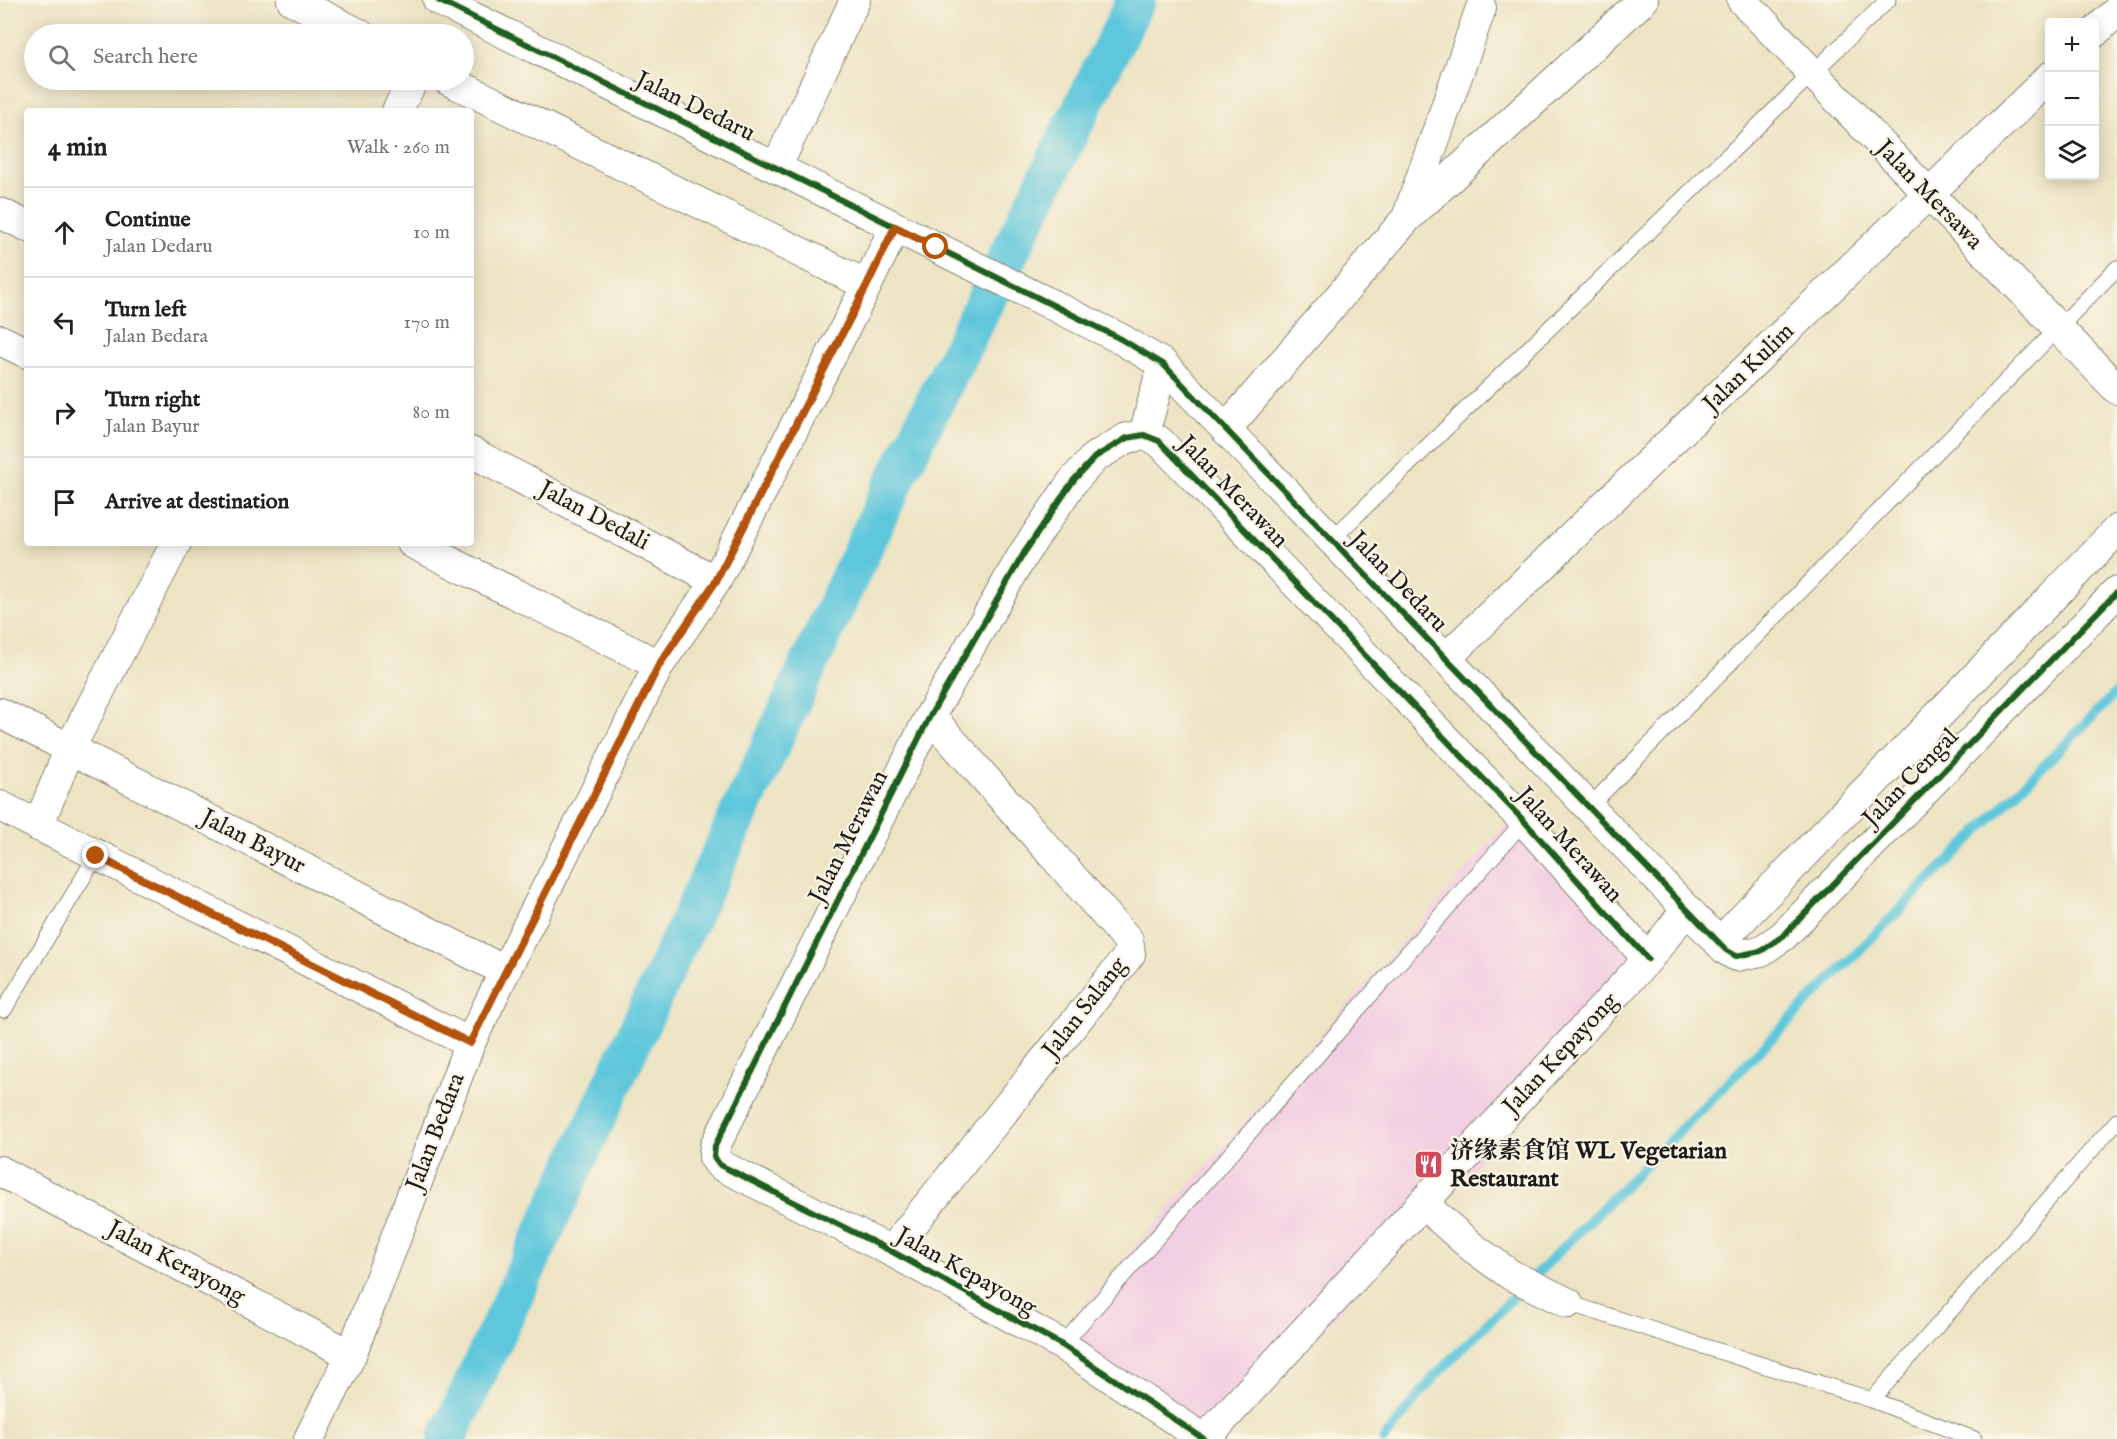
<!DOCTYPE html>
<meta charset="utf-8">
<style>
body{margin:0;font-family:"IM FELL English","Noto Serif SC",serif;background:#f6f6f6;color:#202124}
.controls{position:absolute;right:18px;top:18px;display:grid;overflow:hidden;border-radius:6px;box-shadow:0 3px 15px #0003}
.controls button{width:54px;height:54px;display:grid;place-items:center;padding:0;border:0;border-bottom:2px solid #e0e0e0;background:#fff;color:#202124;font:30px sans-serif}
.stop{position:absolute;width:18px;height:18px;margin:-14px;border:4px solid #b45309;border-radius:50%;background:#fff}
.stop.end{background:#b45309;border-color:#fff;box-shadow:0 2px 6px #0008}
.list{margin:0;padding:0;list-style:none}
h2{display:flex;justify-content:space-between;align-items:center;height:78px;margin:0;padding:0 24px;font-size:26px}
h2 small{font-size:20px;font-weight:400;color:#757577}
.list li{display:grid;grid-template-columns:39px 1fr auto;gap:18px;align-items:center;box-sizing:border-box;height:90px;padding:0 24px;border-top:2px solid #e0e0e0}
.list b{display:block;font-size:22px;white-space:nowrap}
.list p{margin:0;font-size:20px;white-space:nowrap;color:#757577}
.list em{font-size:20px;font-style:normal;color:#757577}
.icon{flex:none;width:33px;height:33px;fill:none;stroke:currentColor;stroke-width:2;stroke-linecap:round;stroke-linejoin:round}
.map{position:relative;flex:none;width:2117px;height:1439px;overflow:hidden}
.search{position:absolute;background:#fff;box-shadow:0 3px 15px #0003;left:24px;top:24px;width:450px;height:66px;display:flex;align-items:center;gap:15px;box-sizing:border-box;padding:0 21px;border-radius:33px;color:#757577;font-size:22px}
.panel{position:absolute;background:#fff;box-shadow:0 3px 15px #0003;left:24px;top:108px;width:450px;height:438px;border-radius:6px}
.map>svg:first-child{display:block}
.built{fill:#f2cfe2}
.lines{fill:none;stroke-linecap:round;stroke-linejoin:round}
.stream{stroke:#5fc7dc;stroke-width:10}
.canal{stroke:#5fc7dc;stroke-width:39}
.lane-casing{stroke:#848070;stroke-width:17}
.street-casing{stroke:#848070;stroke-width:32}
.lane{stroke:#fff;stroke-width:15}
.street{stroke:#fff;stroke-width:30}
.cycleway-casing{stroke:#fcf5e5;stroke-width:10}
.cycleway{stroke:#1b5e20;stroke-width:6}
.route{stroke:#b45309;stroke-width:8}
.labels{text-anchor:middle;dominant-baseline:central;stroke-width:4.5;stroke-linejoin:round;paint-order:stroke}
.street-label{font-size:24px;fill:#1c1c1c;stroke:#fcf5e5}
.poi-label{font-size:24px;font-weight:bold;fill:#1c1c1c;stroke:#fcf5e5;text-anchor:start}
</style>
<div class="map">
<svg width="2117" height="1439" viewBox="0 0 2117 1439">
<rect width="100%" height="100%" fill="#fcf5e5"/>
<filter id="ink" filterUnits="userSpaceOnUse"><feTurbulence type="fractalNoise" baseFrequency=".0167" numOctaves="2"/><feDisplacementMap in="SourceGraphic" scale="12" xChannelSelector="R" yChannelSelector="G"/><feConvolveMatrix kernelMatrix="1 2 1 2 8 2 1 2 1" color-interpolation-filters="sRGB"/></filter>
<filter id="wash" filterUnits="userSpaceOnUse"><feTurbulence type="fractalNoise" baseFrequency=".008" numOctaves="4" result="noise"/><feDisplacementMap in="SourceGraphic" scale="24" xChannelSelector="R" yChannelSelector="G"/><feGaussianBlur stdDeviation="1.35" result="paint"/><feColorMatrix in="noise" values="0 0 0 0 0 0 0 0 0 0 0 0 0 0 0 0 0 1.4 0 .05"/><feComposite in="paint" operator="in"/></filter>
<g filter="url(#wash)">
<rect width="100%" height="100%" fill="#ede4c4"/>
<path class="built" d="M1524,804L1665,960L1222,1439L1045,1350Z"/>
<g class="lines">
<path class="stream" d="M1384,1439L1433,1378L2117,692"/>
<path class="canal" d="M447,1439L885,501L1136,0"/>
</g>
</g>
<g filter="url(#ink)">
<g class="lines">
<defs>
<path id="lane" d="M1332,539L1888,0
M1589,807L2117,268
M4,1010L96,856
M1568,1303L1872,1400L1974,1439
M1062,1345L1524,821
M1872,1400L2117,1121"/>
<path id="street" d="M292,0L359,34
M438,0L1119,338L1163,364L1726,950L1736,956L1761,951L1783,936L2117,592
M1742,0L2117,389
M2094,33L2117,11
M448,80L867,285
M397,111L413,80
M776,168L855,0
M0,213L27,226
M1408,215L1481,8
M0,340L27,353
M1226,429L1407,218L1643,0
M1144,435L1163,364
M471,452L716,581
M412,543L659,665
M1446,658L2050,77
M0,713L505,971
M0,806L470,1043
M38,826L70,748L176,543
M1719,943L2117,530
M0,1171L351,1355
M1423,1204L1472,1247L1511,1275L1568,1303
M891,1251L1130,954L1128,940L930,716
M309,1439L351,1355L470,1043L505,971L659,665L716,581L867,285L895,227
M1204,1439L1062,1345L891,1251L720,1165L714,1157L715,1146L930,716L1024,553L1073,481L1095,457L1127,438L1144,435L1159,441L1524,821L1648,959
M1205,1439L1648,959L1687,909"/>
</defs>
<use href="#lane" class="lane-casing"/>
<use href="#street" class="street-casing"/>
<use href="#lane" class="lane"/>
<use href="#street" class="street"/>
<defs>
<path id="cycleway" d="M438,0L1119,338L1163,364L1726,950L1736,956L1761,951L1783,936L2117,592
M1204,1439L1062,1345L891,1251L720,1165L714,1157L715,1146L930,716L1024,553L1073,481L1095,457L1127,438L1144,435L1159,441L1524,821L1648,959"/>
</defs>
<use href="#cycleway" class="cycleway-casing"/>
<use href="#cycleway" class="cycleway"/>
</g>
</g>
<g class="lines" filter="url(#ink)">
<path class="route" d="M96,856L470,1043L659,665L716,581L867,285L895,227L936,247"/>
</g>
<defs>
<symbol id="restaurant-square" viewBox="-11 -11 22 22"><rect x="-9" y="-9" width="18" height="18" rx="4" fill="#d1495b" stroke="#fcf5e5"/><path d="M-5-6h1v4h1v-4h1v4h1v-4h1v5L-1.5 .5V6h-2V.5L-5-1ZM5-6V6H3V1.5H1.5Q1.5-4 5-6Z" fill="#fff"/></symbol>
</defs>
<g fill-rule="evenodd">
<use href="#restaurant-square" x="1412" y="1148" width="33" height="33"/>
</g>
<g class="labels">
<g class="street-label">
<text transform="translate(695 107) rotate(26)">Jalan Dedaru</text>
<text transform="translate(1929 195) rotate(46)">Jalan Mersawa</text>
<text transform="translate(1749 368) rotate(-44)">Jalan Kulim</text>
<text transform="translate(1233 492) rotate(46)">Jalan Merawan</text>
<text transform="translate(594 516) rotate(28)">Jalan Dedali</text>
<text transform="translate(1398 582) rotate(46)">Jalan Dedaru</text>
<text transform="translate(1911 778) rotate(-46)">Jalan Cengal</text>
<text transform="translate(849 837) rotate(-63)">Jalan Merawan</text>
<text transform="translate(253 842) rotate(27)">Jalan Bayur</text>
<text transform="translate(1569 845) rotate(48)">Jalan Merawan</text>
<text transform="translate(1085 1008) rotate(-52)">Jalan Salang</text>
<text transform="translate(1561 1054) rotate(-47)">Jalan Kepayong</text>
<text transform="translate(436 1132) rotate(-69)">Jalan Bedara</text>
<text transform="translate(176 1263) rotate(28)">Jalan Kerayong</text>
<text transform="translate(966 1272) rotate(29)">Jalan Kepayong</text>
</g>
<g class="poi-label">
<text x="1450" y="1151">济缘素食馆 WL Vegetarian<tspan x="1450" dy="28">Restaurant</tspan></text>
</g>
</g>
</svg>
<div class="controls">
<button>+</button>
<button>−</button>
<button><svg class="icon" aria-label="layers" viewBox="0 0 24 24"><path d="M12 4l9 5-9 5-9-5zM3 14l9 5 9-5"/></svg></button>
</div>
<div class="stop" style="left:936px;top:247px"></div>
<div class="stop end" style="left:96px;top:856px"></div>
<div class="search"><svg class="icon" aria-label="search" viewBox="0 0 24 24"><circle cx="10" cy="10" r="6"/><path d="M15 15l6 6"/></svg>Search here</div>
<section class="panel">
<h2>4 min<small>Walk · 260 m</small></h2>
<ul class="list">
<li><svg class="icon" aria-label="ahead" viewBox="0 0 24 24"><path d="M12 20V5M6 11l6-6 6 6"/></svg><div><b>Continue</b><p>Jalan Dedaru</p></div><em>10 m</em></li>
<li><svg class="icon" aria-label="left" viewBox="0 0 24 24"><path d="M17 20v-9H6M10 6l-5 5 5 5"/></svg><div><b>Turn left</b><p>Jalan Bedara</p></div><em>170 m</em></li>
<li><svg class="icon" aria-label="right" viewBox="0 0 24 24"><path d="M7 20v-9h11M14 6l5 5-5 5"/></svg><div><b>Turn right</b><p>Jalan Bayur</p></div><em>80 m</em></li>
<li><svg class="icon" aria-label="arrive" viewBox="0 0 24 24"><path d="M6 21V4h12l-3 4 3 4H6"/></svg><div><b>Arrive at destination</b></div></li>
</ul>
</section>
</div>
